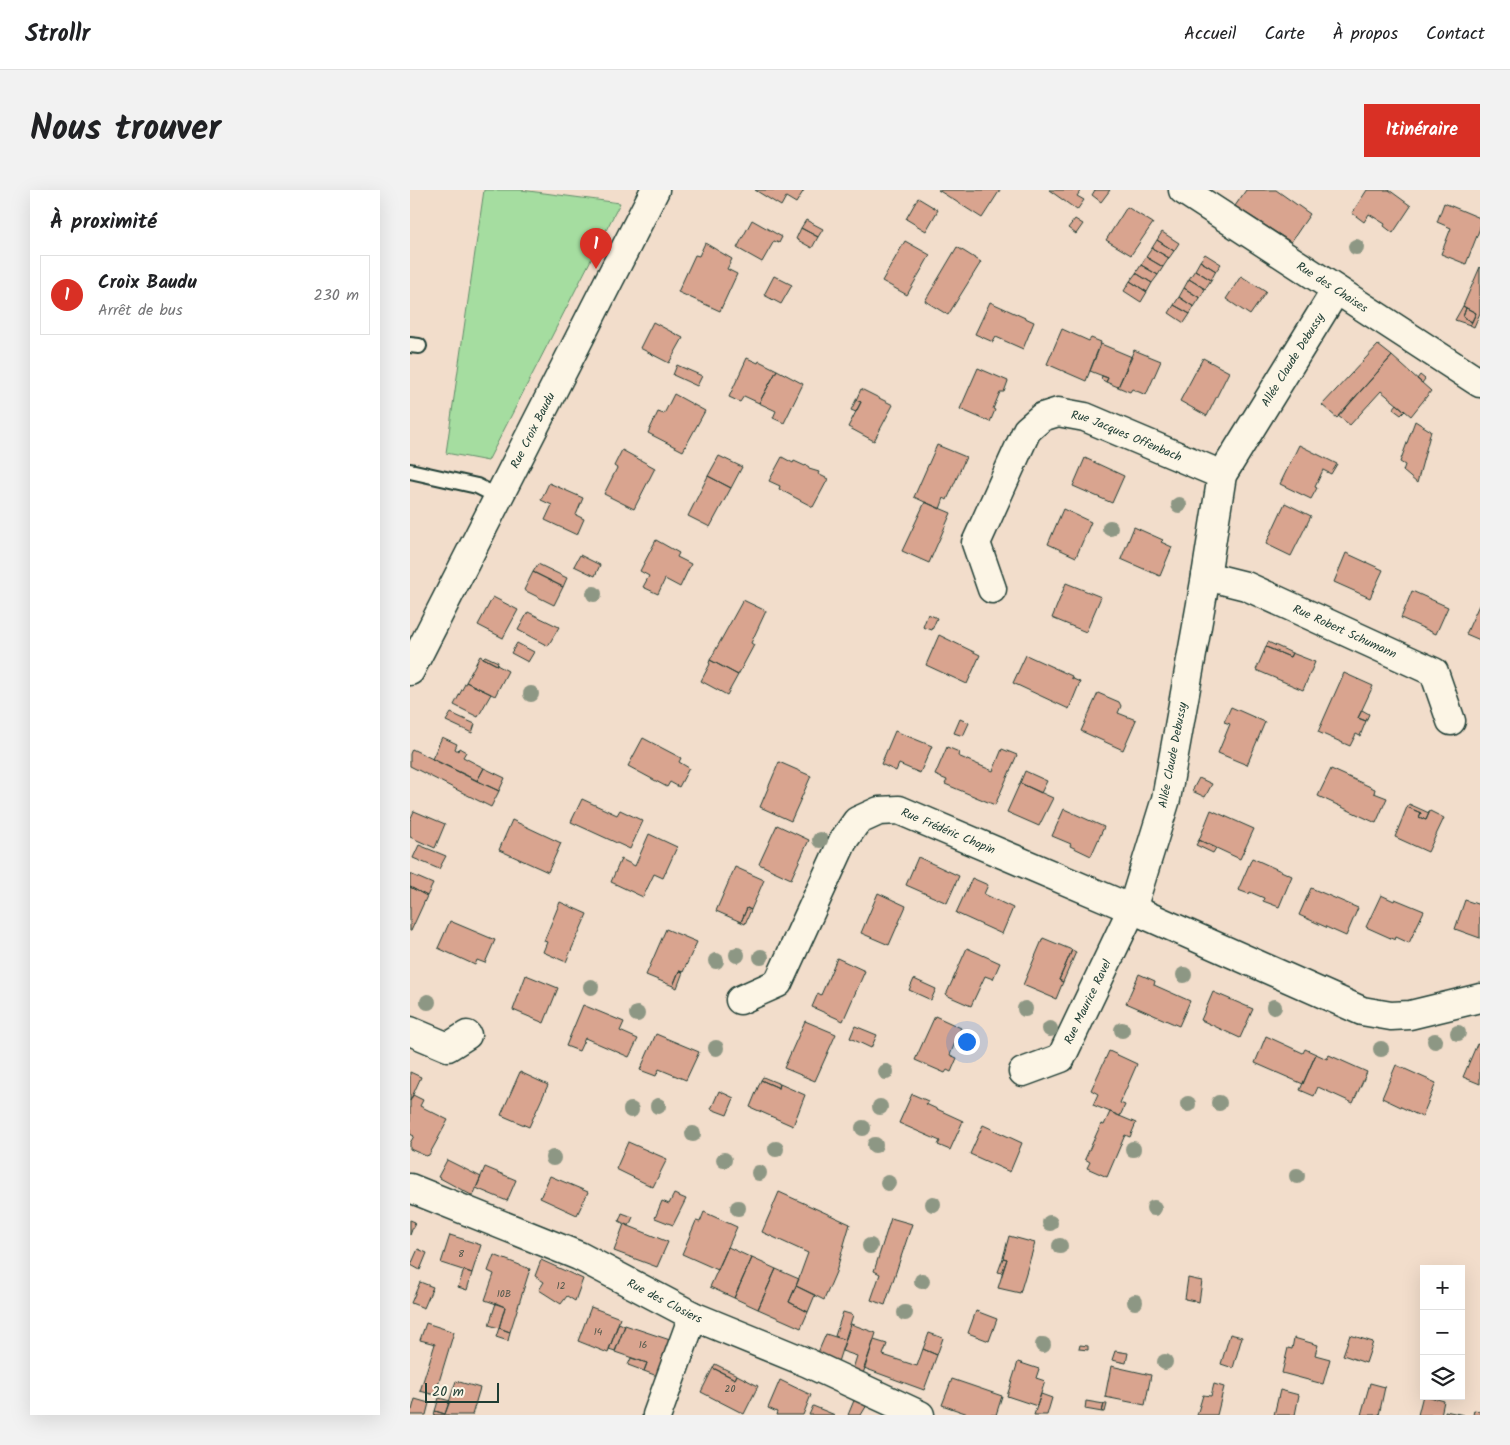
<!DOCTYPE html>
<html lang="fr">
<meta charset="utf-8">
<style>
body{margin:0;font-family:Kalam,sans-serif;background:#f2f2f2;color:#202124}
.controls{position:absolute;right:15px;bottom:15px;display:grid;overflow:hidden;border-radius:0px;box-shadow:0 5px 20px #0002}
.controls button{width:45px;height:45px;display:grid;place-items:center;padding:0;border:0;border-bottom:1px solid #e0e0e0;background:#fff;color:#202124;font:25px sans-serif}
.scale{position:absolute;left:15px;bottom:12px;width:74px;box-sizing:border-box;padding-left:5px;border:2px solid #1f3d34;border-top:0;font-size:14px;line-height:18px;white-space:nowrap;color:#1f3d34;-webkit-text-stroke:4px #fcf5e5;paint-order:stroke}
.you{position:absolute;left:556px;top:851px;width:18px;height:18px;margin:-12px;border:4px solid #fff;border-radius:50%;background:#1a73e8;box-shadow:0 0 0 8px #1a73e833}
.badge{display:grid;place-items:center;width:32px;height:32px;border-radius:50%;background:#d93025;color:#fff;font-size:16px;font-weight:700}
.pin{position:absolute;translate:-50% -41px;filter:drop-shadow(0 1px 2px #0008)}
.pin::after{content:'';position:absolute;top:26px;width:18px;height:15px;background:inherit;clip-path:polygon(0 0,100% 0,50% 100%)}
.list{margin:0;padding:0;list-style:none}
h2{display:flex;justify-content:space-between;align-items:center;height:65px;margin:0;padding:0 20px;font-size:21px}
h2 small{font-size:16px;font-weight:400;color:#757577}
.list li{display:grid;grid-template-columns:32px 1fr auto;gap:15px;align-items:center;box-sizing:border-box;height:80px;margin:0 10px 10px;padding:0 10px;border:1px solid #e0e0e0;border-radius:0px}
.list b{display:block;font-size:19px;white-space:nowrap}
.list p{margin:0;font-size:16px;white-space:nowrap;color:#757577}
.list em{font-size:16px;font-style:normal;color:#757577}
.icon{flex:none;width:28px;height:28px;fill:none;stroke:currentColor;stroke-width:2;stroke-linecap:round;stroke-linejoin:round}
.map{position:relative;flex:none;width:1070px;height:1225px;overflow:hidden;border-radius:0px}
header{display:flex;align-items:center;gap:30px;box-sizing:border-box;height:70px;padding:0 25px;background:#fff;border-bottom:1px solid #e0e0e0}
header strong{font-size:24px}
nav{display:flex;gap:28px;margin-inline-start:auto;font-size:18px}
.intro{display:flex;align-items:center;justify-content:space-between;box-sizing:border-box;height:120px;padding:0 30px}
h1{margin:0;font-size:35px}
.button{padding:12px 22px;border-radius:0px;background:#d93025;color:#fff;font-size:18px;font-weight:700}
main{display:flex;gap:30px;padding:0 30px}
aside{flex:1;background:#fff;border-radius:0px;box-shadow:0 5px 20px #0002}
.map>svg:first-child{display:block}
.green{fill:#a5dda0;stroke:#628d6a}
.building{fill:#d9a48f;stroke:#1f3d34}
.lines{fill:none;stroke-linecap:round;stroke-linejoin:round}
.lane-casing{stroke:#1f3d34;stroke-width:18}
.street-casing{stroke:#1f3d34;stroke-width:31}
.lane{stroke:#fcf5e5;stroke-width:14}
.street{stroke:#fcf5e5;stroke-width:28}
.tree{fill:#8d9784}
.labels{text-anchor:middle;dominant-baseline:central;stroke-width:5;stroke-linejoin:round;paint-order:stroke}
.number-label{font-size:10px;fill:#4e574b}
.street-label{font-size:12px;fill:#1f3d34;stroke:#fcf5e5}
</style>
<header>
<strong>Strollr</strong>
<nav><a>Accueil</a><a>Carte</a><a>À propos</a><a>Contact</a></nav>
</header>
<div class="intro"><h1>Nous trouver</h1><a class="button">Itinéraire</a></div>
<main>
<aside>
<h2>À proximité<small></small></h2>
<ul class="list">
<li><span class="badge">1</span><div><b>Croix Baudu</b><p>Arrêt de bus</p></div><em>230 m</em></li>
</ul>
</aside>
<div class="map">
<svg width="1070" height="1225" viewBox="0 0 1070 1225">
<rect width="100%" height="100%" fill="#f2ddcb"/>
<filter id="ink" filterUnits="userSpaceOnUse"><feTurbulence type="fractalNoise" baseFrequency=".02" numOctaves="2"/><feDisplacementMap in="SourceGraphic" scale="10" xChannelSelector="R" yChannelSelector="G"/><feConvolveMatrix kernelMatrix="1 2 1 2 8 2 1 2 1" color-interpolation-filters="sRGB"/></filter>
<g filter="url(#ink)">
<path class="green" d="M74,0H111L210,13L78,271L36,263Z"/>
<path class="building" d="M345,0H394L386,13L376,7L371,16Z
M528,0H590L572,28Z
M639,0H671L667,6L674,10L667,20Z
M685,0H700L691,12L682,5Z
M836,0H866L900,24L881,52L825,16Z
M957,0H979L1001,16L983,43L974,36L975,34L959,24L954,32L942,23Z
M508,8L528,20L516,41L496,29Z
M1034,13L1070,28V38L1056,74L1031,64L1041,38L1027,32Z
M717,17L743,33L721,65L696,50Z
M665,29L673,34L666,44L658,38Z
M342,30L372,47L369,53L364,51L352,72L327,58Z
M396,30L413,39L408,47L391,38Z
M391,38L408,47L402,58L386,49Z
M752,42L769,53L764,61L747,50Z
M747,50L764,61L759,68L742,58Z
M495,51L520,65L497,105L472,91Z
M295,53L322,69L317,79L327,84L310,121L268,102L285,65L289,66Z
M547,57L571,72L538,125L515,111Z
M742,58L759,68L753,77L736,67Z
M795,64L811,74L806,81L790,71Z
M736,67L753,77L748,85L731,75Z
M790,71L806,81L801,90L785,80Z
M731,75L748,85L742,93L726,83Z
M1070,77V123L1064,137L1060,135L1066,123L1053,116Z
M785,80L801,90L795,99L779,89Z
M726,83L742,93L737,102L720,91Z
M364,86L382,95L371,114L354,105Z
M831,86L856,102L840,125L816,109Z
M779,89L795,99L790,108L774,98Z
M720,91L737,102L731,112L714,101Z
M774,98L790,108L784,117L769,107Z
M769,107L784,117L780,124L764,115Z
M580,112L624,132L613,159L586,147L583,152L565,144Z
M764,115L780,124L774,133L759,123Z
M1053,116L1056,118L1053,127L1062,132L1060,135L1045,130Z
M1056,118L1066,123L1062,132L1053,127Z
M243,132L273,148L259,173L230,158Z
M652,139L679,151L681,148L691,152L676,191L637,174Z
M691,154L722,167L708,197L696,192L698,188L680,181Z
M968,155L982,166L927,228L912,215Z
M724,160L751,171L736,205L722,199L720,202L708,197Z
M982,166L1021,201L1001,226L971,201L940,235L928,226Z
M337,168L348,173L349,171L367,180L349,213L334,206L330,212L319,207Z
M793,168L819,182L797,226L770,211Z
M267,175L292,186L287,196L263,185Z
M568,178L598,191L594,202H590L583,219L585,220L580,232L550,219Z
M367,180L393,194L374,233L363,228L366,221L349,213Z
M1010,185L1015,189L1012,193L1007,189Z
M692,186L698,188L696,192L691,189Z
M451,199L483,215L464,251L438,237L451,212L446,210Z
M264,204L295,221L273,261L238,243L248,222L254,224Z
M446,210L451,212L446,222L441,220Z
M987,214L995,221L991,225L983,219Z
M1005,231L1021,241L1007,293L993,281L995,275L990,272Z
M527,255L556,267L537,310L534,308L530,319L504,307Z
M889,255L927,274L921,284L913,280L905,297L907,298L901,309L870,294Z
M212,260L245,278L224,319L194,304L207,278L204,276Z
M309,266L332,277L321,298L298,286Z
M372,267L383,273L384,271L395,276L396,275L399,277V279L409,282L408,284L418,289L403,317L369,299L370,296L359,291Z
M675,268L714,286L702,313L663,296Z
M298,286L321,298L300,337L278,326Z
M139,293L173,308L166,325L174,329L167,345L135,330L142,315L131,310Z
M515,312L541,323L519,373L492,361Z
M875,313L901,326L881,366L856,354Z
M653,319L681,332L666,367L638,354Z
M724,337L753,350L751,352L762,357L750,386L711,369Z
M246,350L269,363L267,367L281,374L270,397L255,389L248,404L233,397L239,386L230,381Z
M936,363L973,380L960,408L924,392Z
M170,365L190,375L185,386L164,376Z
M128,374L157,388L153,397L123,382Z
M123,382L153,397L144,415L114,400Z
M656,393L691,407L676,442L642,428Z
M1002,401L1038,417L1026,444L991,428Z
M83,407L108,420L93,448L68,435Z
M333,410L356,421L341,453L344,455L328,485L300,470Z
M1069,415L1070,416V450L1056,444Z
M118,422L149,437L138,456L108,440Z
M518,424L527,428L522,440L513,437Z
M529,445L570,465L557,494L516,475Z
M858,452L882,463L880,467L856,457Z
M107,453L124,462L118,472L101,463Z
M856,457L880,467L882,463L905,472L893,500L846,480Z
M616,465L662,486L661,488L670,492L659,519L603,493Z
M70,466L98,481L85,506L56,492Z
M75,466L88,472L87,475L73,468Z
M300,470L328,485L317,505L291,491L300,474L299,473Z
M934,483L963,496L948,528L956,531L950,546L946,544L940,556L908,542Z
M56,492L81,504L68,527L44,515Z
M688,503L709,512L711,516L708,523L726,530L713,560L671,541Z
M821,517L855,532L837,575L808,563L820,534L814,532Z
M952,520L959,524L956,531L948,528Z
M41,523L65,534L62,543L36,531Z
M550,529L559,533L553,546L544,543Z
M485,541L522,556L510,583L489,574L486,581L471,574Z
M32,547L47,554L45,559L48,561L49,558L56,562L53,567L74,578L67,591L22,569Z
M233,548L271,568L269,572L279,578L269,597L260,592L257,597L218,576Z
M537,557L549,562L548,566L583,581L592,559L607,565L585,615L535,594L537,590L525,585Z
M2,559L89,601L81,617L0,576V564Z
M369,572L401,586L381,631L350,617Z
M74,578L95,588L89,601L67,591Z
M921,579L965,599L964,603L977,608L966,633L908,606Z
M615,581L637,591L631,603L610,593Z
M789,588L802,594L795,607L782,601Z
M610,593L643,608L629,636L597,622Z
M172,609L207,625L210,620L233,631L220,659L161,632Z
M999,614L1019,623L1016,630L1009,627L1011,623L997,617Z
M997,617L1011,623L1009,627L1016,630L1020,621L1034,628L1018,662L985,647Z
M654,619L694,637L681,666L660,656L661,654L642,646Z
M801,620L844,639L830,669L789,650Z
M4,621L35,634L25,658L0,647V630Z
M102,630L151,653L138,682L89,660Z
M367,635L399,650L381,689L349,674Z
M239,644L267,657L253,688L244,684L233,707L201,692L211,669L225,676Z
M789,650L806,658L803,663L786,655Z
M9,655L36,666L29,679L3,668Z
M508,667L549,686L537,713L496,695Z
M842,668L882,686L869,717L853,711L854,708L840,702L839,704L828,700Z
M325,677L354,690L341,720L337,718L331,732L306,721Z
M0,684L23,694L17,706L0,697Z
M562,688L578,695L574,704L603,718L592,744L546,723Z
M0,697L17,706L1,741H0Z
M901,698L948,718L936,746L889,725Z
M468,703L496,716L479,755L451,743Z
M971,705L984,711L985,709L1014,721L999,753L986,747L985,750L956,737Z
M1055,710L1070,715V748L1045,739Z
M150,712L177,724L156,772L133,762L137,752L134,751Z
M337,718L341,720L335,734L331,732Z
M40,731L85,750L75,773L67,770L65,775L28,758Z
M256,739L287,752L273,782L269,781L263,796L236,785Z
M633,748L662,760L649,790L653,792L646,809L613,795Z
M557,758L590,773L583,789L575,786L561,816L536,805Z
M662,760L666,762L653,792L649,790Z
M427,768L455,781L433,831L402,817L408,803L411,805Z
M269,781L273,782L267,798L263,796Z
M729,784L745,791L744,795L780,811L769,836L716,813Z
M116,785L148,798L134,833L103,820Z
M504,789L526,799L521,810L499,800Z
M803,802L843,819L830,848L791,830Z
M173,815L214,832L210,841L228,849L219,867L175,848L169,861L156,856Z
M525,826L551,838L540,865L547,868L541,882L537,880L535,883L505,870Z
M395,831L426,844L405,891L374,878Z
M445,836L467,845L461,858L440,848Z
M246,844L289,862L276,890L249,879L246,886L230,880Z
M856,846L893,863L895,859L906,864L893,894L845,873Z
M1067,854L1070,855V894L1053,887Z
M699,861L727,874L710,913L715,915L710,926L683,915L688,904L681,900Z
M906,864L917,869L919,865L957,882L943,913L908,897L904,906L890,900Z
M986,875L1026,893L1012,927L972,908Z
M0,882L11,887L0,911Z
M110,882L138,895L119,937L91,925Z
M353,887L370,894L369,898L351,890Z
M351,890L369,898L370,894L395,905L383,936L340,917Z
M309,901L324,908L317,925L301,919Z
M502,904L518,911L516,914L553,931L540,960L528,955L530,951L489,933Z
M3,905L13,910L10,916L38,930L24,956L19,965L16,966L0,959V953L4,946L0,944V911Z
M700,922L726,933L720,947L715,945L697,987L677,978L680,972L675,969L691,934L694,935Z
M573,935L612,953L600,982L560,964Z
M218,952L257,969L243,997L206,979Z
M37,970L71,987L63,1006L28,987Z
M75,977L106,990L97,1011L66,998Z
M140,986L178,1002L167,1025L130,1008Z
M369,1002L440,1034L426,1082L414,1110L386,1096L398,1063L352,1042Z
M264,1004L276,1009L263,1035L245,1028L252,1011L259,1014Z
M294,1022L327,1037L308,1080L272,1064L286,1031L290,1032Z
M212,1023L223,1027L219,1036L209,1031Z
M481,1028L502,1034L475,1115L461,1110L470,1084L464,1081Z
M0,1030L5,1032L0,1045Z
M214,1034L258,1052L247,1077L204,1061Z
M40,1045L71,1055L62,1083L31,1073Z
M599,1046L625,1053L610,1103L588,1098L597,1069L593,1068Z
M318,1057L342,1068L324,1108L300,1097Z
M8,1059L17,1063L10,1080L1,1075Z
M84,1065L120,1079L100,1142L89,1138L95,1117L75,1110L84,1084L78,1081Z
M342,1068L366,1079L348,1119L324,1108Z
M593,1068L597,1069L592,1083L588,1082Z
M131,1070L173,1089L165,1111L157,1106L151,1114L129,1100L134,1092L125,1086Z
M366,1079L389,1089L379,1112L398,1122L391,1138L348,1119Z
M54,1080L62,1083L57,1100L48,1097Z
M778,1088L792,1091L789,1112L775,1109Z
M10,1092L23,1097L14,1118L1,1113Z
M386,1096L405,1105L398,1122L379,1112Z
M86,1113L95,1117L89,1138L79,1135Z
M181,1117L210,1128L198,1163L168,1151Z
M566,1121L587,1129L579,1151L558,1143Z
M433,1122L443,1125L435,1150L425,1146Z
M16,1133L44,1142L25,1205L10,1201L25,1154L10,1150Z
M209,1133L215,1136L205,1161L199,1159Z
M441,1134L466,1143L452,1187L442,1182L447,1166L432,1161Z
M215,1135L260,1150L247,1186L234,1181L237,1173L205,1162Z
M89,1138L100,1142L98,1151L86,1147Z
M519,1143L533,1148L527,1165L513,1159Z
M416,1144L435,1150L427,1175L407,1165Z
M820,1144L832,1147L823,1178L811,1174Z
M940,1145L963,1152L956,1173L933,1165Z
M884,1148L908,1155L905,1165L920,1169L913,1194L872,1183L878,1158L882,1159Z
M464,1150L477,1154L473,1165L507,1176L513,1159L527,1165L514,1200L454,1178Z
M670,1155L678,1156V1160L669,1159Z
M705,1161L718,1163L716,1173L702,1170Z
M221,1168L237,1173L234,1181L218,1175Z
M608,1172L629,1179L626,1188L635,1191L627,1216L597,1206Z
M305,1174L327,1185L325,1189L303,1178Z
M701,1176L741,1185L735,1215L695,1207Z
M303,1178L325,1189L327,1185L348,1196L334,1224L291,1202Z
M542,1189L592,1206L586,1225H561L532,1215Z
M370,1190L401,1205L393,1225H366L367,1222L358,1218Z
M46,1191L70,1198L62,1225H24L25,1221L35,1224Z
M960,1193L975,1197L969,1225H951Z
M804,1194L814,1197L807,1225H787L793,1205L801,1206Z
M870,1200L889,1205L885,1225H864Z
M631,1204L642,1208L637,1225H624Z
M1013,1205L1034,1211L1031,1225H1008Z
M29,1208L40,1211L35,1224L25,1221Z
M445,1208L457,1215L451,1225H438Z
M5,1209L19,1213L16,1225H0V1219L2,1220Z
M676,1211L694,1214L692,1222L675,1219Z
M694,1214H697L695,1222H692Z
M403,1216L425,1225H399Z
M1064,1220L1070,1221V1225H1063Z
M1035,1221L1054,1225H1035Z"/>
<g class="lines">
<defs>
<path id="lane" d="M0,155L9,156
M0,281L67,296L89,307"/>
<g id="street">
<path id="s1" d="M773,0L1070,193"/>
<path d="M926,100L812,285L796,386L756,609L722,719L952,821L981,826L1000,825L1070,808"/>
<path id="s2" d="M796,386L836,396L1024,482L1041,531"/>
<path id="s3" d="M582,399L566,353L617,240L632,227L648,222L675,227L812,285"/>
<path id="s4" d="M0,481L245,0"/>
<path id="s5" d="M330,810L368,793L433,651L447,631L469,621L489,620L722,719L651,868L613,882"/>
<path d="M0,841L38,857L57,845"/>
<path id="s6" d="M0,998L169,1066L283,1126L398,1173L510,1225"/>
<path d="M247,1225L283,1126"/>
</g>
</defs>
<use href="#lane" class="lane-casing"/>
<use href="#street" class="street-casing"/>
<use href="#lane" class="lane"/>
<use href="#street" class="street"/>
</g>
<g class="tree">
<circle cx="946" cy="57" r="8"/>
<circle cx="769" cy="315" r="8"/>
<circle cx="700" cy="338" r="8"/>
<circle cx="184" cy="404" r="8"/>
<circle cx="121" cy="504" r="8"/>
<circle cx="410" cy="650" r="8"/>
<circle cx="327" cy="765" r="8"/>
<circle cx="351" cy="767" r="8"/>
<circle cx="306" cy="771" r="8"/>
<circle cx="774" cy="785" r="8"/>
<circle cx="181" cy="797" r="8"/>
<circle cx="18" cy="812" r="8"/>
<circle cx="864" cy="817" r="8"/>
<circle cx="615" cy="819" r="8"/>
<circle cx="227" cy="824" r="8"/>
<circle cx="640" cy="839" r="8"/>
<circle cx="712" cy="840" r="8"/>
<circle cx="1048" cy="843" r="8"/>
<circle cx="1025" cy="851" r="8"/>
<circle cx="306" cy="858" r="8"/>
<circle cx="971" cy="859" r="8"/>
<circle cx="476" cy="882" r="8"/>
<circle cx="809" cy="913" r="8"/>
<circle cx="778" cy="914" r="8"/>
<circle cx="248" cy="916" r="8"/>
<circle cx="470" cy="917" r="8"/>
<circle cx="221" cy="920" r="8"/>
<circle cx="453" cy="938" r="8"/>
<circle cx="283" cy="944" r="8"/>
<circle cx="465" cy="955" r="8"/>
<circle cx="366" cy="959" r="8"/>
<circle cx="723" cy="959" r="8"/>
<circle cx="143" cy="968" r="8"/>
<circle cx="314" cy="970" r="8"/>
<circle cx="349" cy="983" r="8"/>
<circle cx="887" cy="986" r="8"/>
<circle cx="478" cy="993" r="8"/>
<circle cx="523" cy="1014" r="8"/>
<circle cx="328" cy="1018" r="8"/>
<circle cx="744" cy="1018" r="8"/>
<circle cx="640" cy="1033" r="8"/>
<circle cx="460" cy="1056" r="8"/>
<circle cx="650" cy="1056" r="8"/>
<circle cx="512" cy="1091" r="8"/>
<circle cx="725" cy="1112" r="8"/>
<circle cx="495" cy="1123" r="8"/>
<circle cx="633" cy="1155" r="8"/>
<circle cx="755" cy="1172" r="8"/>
</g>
</g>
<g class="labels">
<g class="number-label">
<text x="51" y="1064">8</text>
<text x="151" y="1096">12</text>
<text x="94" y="1104">10B</text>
<text x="188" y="1142">14</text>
<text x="233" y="1155">16</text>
<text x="320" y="1199">20</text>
</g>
<g class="street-label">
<text stroke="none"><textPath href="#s1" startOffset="178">Rue des Chaises</textPath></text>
<text transform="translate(883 170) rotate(-58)">Allée Claude Debussy</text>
<text stroke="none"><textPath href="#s4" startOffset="270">Rue Croix Baudu</textPath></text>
<text stroke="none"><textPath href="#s3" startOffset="282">Rue Jacques Offenbach</textPath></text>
<text stroke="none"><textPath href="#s2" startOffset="150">Rue Robert Schumann</textPath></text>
<text transform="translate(763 565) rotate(-79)">Allée Claude Debussy</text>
<text stroke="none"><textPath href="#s5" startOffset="320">Rue Frédéric Chopin</textPath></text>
<text transform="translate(678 812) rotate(-64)">Rue Maurice Ravel</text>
<text stroke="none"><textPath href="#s6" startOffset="279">Rue des Closiers</textPath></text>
</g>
</g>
</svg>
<div class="controls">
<button>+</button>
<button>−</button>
<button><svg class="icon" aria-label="layers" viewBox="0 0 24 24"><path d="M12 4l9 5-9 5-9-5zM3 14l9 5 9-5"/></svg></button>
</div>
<div class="scale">20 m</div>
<div class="you"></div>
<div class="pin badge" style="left:186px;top:79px">1</div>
</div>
</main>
